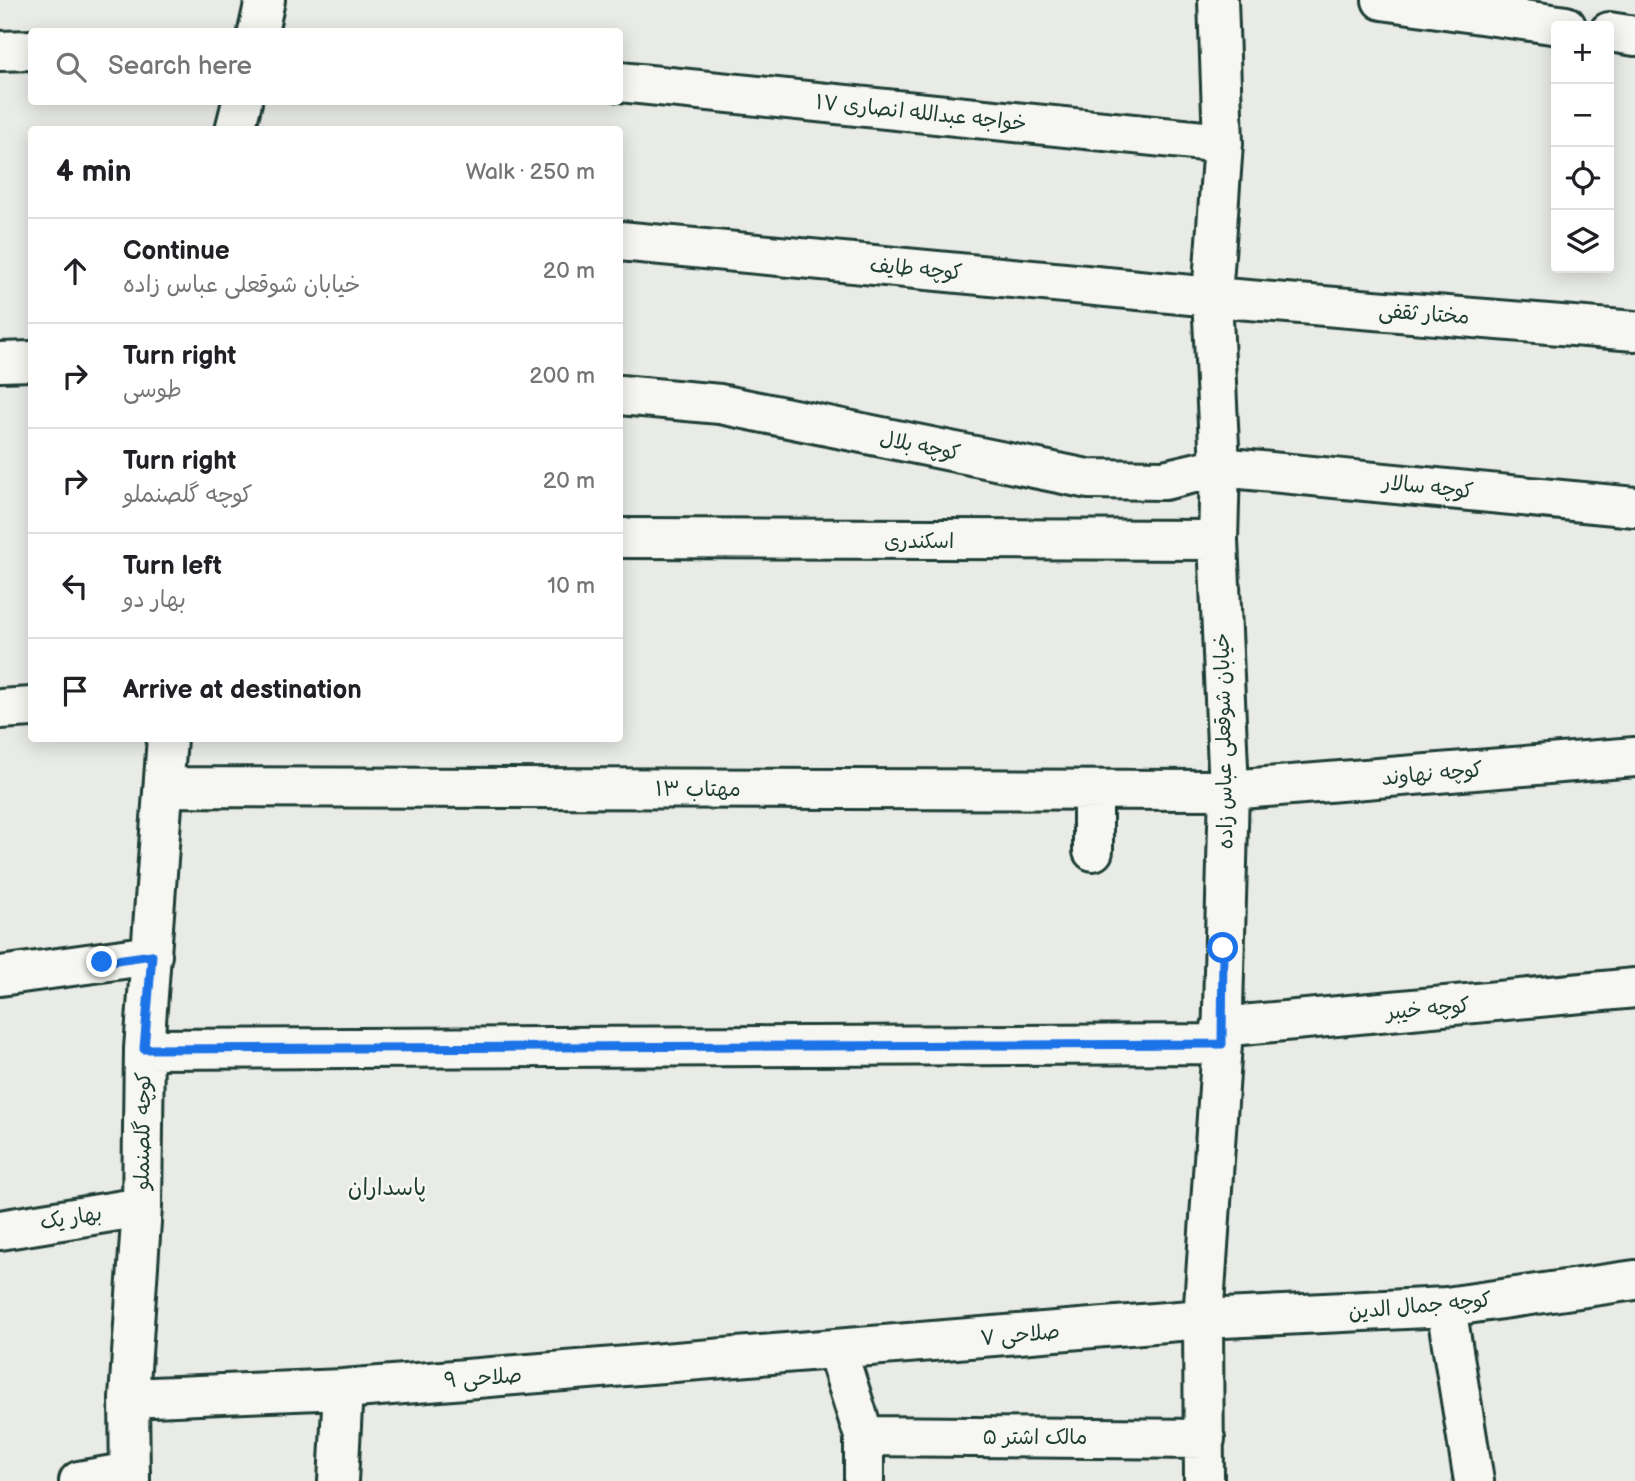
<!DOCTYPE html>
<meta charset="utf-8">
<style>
body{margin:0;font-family:"Balsamiq Sans","Playpen Sans Arabic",sans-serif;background:#f2f2f2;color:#202124}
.controls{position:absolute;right:21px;top:21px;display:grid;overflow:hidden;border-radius:7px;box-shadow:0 4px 18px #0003}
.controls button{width:63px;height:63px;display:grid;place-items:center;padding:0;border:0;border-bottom:2px solid #e0e0e0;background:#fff;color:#202124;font:35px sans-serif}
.stop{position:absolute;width:21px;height:21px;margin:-16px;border:5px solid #1a73e8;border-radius:50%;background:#fff}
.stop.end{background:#1a73e8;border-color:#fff;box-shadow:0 2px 7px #0008}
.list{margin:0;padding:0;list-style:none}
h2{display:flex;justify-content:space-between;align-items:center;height:91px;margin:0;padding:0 28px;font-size:30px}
h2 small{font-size:23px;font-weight:400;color:#757577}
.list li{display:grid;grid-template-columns:46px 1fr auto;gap:21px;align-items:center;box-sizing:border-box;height:105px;padding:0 28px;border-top:2px solid #e0e0e0}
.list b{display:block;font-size:26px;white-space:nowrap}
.list p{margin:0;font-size:23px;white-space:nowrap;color:#757577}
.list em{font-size:23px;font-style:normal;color:#757577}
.icon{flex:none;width:38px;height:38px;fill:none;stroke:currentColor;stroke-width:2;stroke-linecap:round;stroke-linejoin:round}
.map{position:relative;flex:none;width:1635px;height:1481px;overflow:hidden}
.search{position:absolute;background:#fff;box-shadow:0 4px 18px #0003;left:28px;top:28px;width:595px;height:77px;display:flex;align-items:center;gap:18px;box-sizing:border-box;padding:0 24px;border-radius:7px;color:#757577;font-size:26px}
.panel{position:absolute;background:#fff;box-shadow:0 4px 18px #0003;left:28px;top:126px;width:595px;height:616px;border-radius:7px}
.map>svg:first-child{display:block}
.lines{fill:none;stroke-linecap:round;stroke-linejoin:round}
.minor-casing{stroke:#1f3d34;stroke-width:44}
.minor{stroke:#f6f6f2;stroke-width:38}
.route{stroke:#1a73e8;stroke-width:9}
.labels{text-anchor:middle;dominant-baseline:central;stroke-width:5;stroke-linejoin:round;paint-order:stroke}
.street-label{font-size:21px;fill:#1f3d34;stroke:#f6f6f2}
.neighbourhood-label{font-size:23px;fill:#1f3d34;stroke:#f6f6f2}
</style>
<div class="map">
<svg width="1635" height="1481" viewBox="0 0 1635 1481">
<rect width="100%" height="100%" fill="#e9ebe7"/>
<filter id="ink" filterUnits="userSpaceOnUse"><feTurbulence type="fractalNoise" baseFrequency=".0143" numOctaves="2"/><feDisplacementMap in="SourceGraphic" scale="14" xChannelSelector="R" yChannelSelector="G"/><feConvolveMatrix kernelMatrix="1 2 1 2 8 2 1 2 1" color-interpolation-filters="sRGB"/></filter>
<g filter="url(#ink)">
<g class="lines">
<defs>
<path id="minor" d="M1382,0L1566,26
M258,32L265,0
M1609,32L1635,36
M0,51L32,50
M620,82L1223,143
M235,130L242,102
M620,241L1212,297L1635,331
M0,362L32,361
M620,395L720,404L1088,479L1164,480L1220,467L1635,507
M620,538L1218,540
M0,709L32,707
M166,787L1229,790L1635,757
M1093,790V851
M0,976L152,955
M1221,1027L1635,988
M144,1049L1222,1044
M0,1230L142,1207
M1446,1307L1474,1481
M837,1351L864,1436V1481
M129,1398L343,1389L1203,1319L1446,1307L1635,1280
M864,1436L1205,1439
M79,1481L130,1472
M130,1481L129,1398L142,1207L144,1049L167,738
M338,1481L343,1389
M1204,1481L1203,1319L1222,1044L1229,790L1218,540L1220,467L1212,297L1223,143L1218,0"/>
</defs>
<use href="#minor" class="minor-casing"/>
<use href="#minor" class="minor"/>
</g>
</g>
<g class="lines" filter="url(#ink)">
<path class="route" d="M102,962L152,955L144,1049L1222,1044L1223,948"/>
</g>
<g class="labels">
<g class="street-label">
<text transform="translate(921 113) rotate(6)">خواجه عبدالله انصاری ۱۷</text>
<text transform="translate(916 269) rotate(5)">کوچه طایف</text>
<text transform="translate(1424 314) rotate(4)">مختار ثقفی</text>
<text transform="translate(920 446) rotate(11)">کوچه بلال</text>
<text transform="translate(1428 487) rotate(6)">کوچه سالار</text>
<text x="919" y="541">اسکندری</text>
<text transform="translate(1224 741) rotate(-91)">خیابان شوقعلی عباس زاده</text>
<text transform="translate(1432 774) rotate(-5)">کوچه نهاوند</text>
<text x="698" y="789">مهتاب ۱۳</text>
<text transform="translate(1428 1009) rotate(-5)">کوچه خیبر</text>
<text transform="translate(143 1131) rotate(-89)">کوچه گلصنملو</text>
<text transform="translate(71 1218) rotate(-9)">بهار یک</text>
<text transform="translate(1420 1306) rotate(-5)">کوچه جمال الدین</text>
<text transform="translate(1020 1335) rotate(-5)">صلاحی ۷</text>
<text transform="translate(483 1378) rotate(-4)">صلاحی ۹</text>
<text x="1035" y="1437">مالک اشتر ۵</text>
</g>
<g class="neighbourhood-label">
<text x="387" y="1188">پاسداران</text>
</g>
</g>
</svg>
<div class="controls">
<button>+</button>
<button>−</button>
<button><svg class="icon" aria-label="locate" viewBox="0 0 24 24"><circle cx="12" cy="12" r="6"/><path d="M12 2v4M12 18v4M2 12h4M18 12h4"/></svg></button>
<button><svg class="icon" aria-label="layers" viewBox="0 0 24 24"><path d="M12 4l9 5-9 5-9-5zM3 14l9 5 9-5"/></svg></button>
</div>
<div class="stop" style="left:1223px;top:948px"></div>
<div class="stop end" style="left:102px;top:962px"></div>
<div class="search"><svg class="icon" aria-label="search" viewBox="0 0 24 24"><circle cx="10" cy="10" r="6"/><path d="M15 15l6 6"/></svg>Search here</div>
<section class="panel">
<h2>4 min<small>Walk · 250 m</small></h2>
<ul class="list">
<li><svg class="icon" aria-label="ahead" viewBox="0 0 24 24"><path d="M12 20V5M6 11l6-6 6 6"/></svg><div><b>Continue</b><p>خیابان شوقعلی عباس زاده</p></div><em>20 m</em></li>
<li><svg class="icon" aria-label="right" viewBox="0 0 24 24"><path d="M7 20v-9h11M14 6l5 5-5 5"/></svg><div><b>Turn right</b><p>طوسی</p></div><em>200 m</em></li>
<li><svg class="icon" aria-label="right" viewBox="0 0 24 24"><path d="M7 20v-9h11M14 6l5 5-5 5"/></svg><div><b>Turn right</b><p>کوچه گلصنملو</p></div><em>20 m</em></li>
<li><svg class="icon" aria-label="left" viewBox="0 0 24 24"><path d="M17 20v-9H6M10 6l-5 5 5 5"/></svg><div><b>Turn left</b><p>بهار دو</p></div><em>10 m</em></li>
<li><svg class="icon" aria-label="arrive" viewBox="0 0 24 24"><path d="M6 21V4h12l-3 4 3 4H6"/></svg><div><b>Arrive at destination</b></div></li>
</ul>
</section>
</div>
